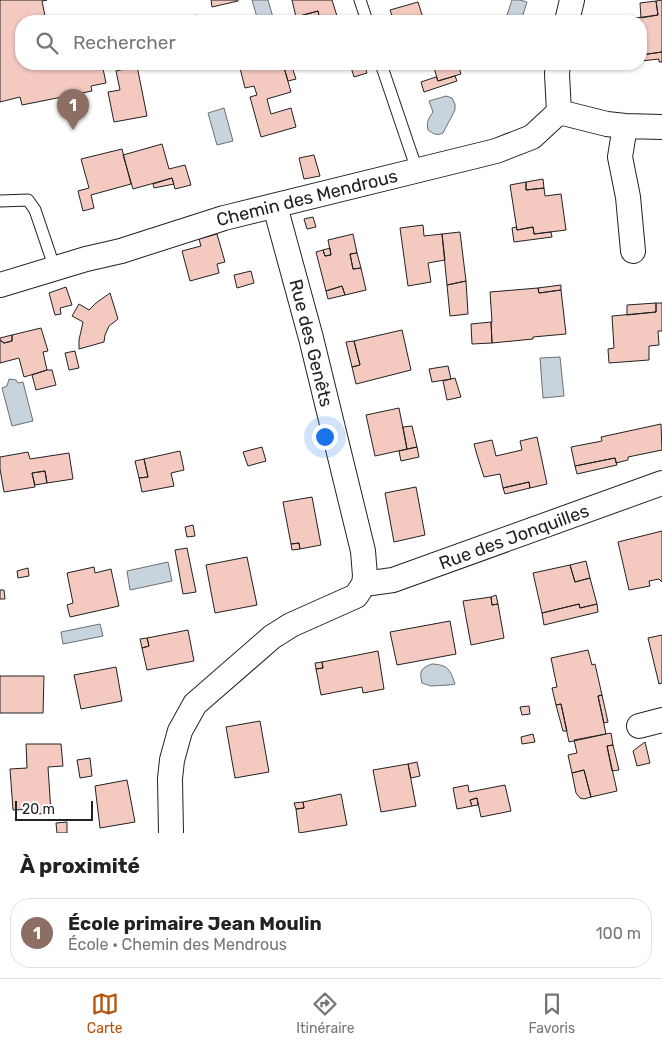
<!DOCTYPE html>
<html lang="fr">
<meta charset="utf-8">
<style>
body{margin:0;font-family:Rubik,sans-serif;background:#f6f6f6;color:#222}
.scale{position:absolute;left:15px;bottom:12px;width:78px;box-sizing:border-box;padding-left:5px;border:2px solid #222;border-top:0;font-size:14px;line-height:18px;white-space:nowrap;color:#222;-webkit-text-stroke:4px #fff;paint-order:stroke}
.you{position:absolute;left:324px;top:436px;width:18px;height:18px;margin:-12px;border:4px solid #fff;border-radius:50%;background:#1a73e8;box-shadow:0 0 0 8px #1a73e833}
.badge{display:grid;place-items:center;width:32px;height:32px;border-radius:50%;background:#b45309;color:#fff;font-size:16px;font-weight:700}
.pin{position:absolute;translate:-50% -41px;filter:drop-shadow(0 1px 2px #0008)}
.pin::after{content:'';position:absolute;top:26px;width:18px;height:15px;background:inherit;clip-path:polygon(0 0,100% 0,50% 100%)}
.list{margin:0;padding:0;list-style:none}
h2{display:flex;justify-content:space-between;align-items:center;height:65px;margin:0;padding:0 20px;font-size:21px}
h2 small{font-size:16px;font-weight:400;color:#767676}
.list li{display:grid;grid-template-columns:32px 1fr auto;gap:15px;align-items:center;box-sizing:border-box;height:70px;margin:0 10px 10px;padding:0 10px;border:1px solid #e0e0e0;border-radius:20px}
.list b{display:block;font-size:19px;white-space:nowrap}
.list p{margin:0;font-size:16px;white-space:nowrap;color:#767676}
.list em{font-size:16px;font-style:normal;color:#767676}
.icon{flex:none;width:28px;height:28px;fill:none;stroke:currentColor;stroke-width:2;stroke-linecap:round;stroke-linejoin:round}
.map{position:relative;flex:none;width:662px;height:833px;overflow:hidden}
.search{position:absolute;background:#fff;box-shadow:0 1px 4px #0004;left:15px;right:15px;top:15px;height:55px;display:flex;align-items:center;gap:12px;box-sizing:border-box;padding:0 18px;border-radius:20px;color:#767676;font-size:19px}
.sheet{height:145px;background:#fff}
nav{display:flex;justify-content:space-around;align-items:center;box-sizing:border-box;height:70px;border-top:1px solid #e0e0e0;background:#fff;font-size:14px;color:#767676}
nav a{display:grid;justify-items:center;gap:2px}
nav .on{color:#b45309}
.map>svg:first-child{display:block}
.water{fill:#c7d3dd;stroke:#6f6f6f}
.building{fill:#f3c9c0;stroke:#222}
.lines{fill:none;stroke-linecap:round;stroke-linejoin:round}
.service-casing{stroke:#222;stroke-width:13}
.minor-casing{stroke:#222;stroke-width:26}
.service{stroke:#fff;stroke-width:11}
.minor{stroke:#fff;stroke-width:24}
.labels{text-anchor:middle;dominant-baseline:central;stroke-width:4;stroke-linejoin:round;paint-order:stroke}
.street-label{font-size:18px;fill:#222;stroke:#fff}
</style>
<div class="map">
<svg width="662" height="833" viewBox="0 0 662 833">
<rect width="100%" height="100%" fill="#fff"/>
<path class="water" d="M252,0H268L274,21H258Z
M512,0H520L527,2L521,21H505Z
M446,96L452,98L455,104V110L443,133C437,136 433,134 428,130C426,122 429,118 433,112L429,101Z
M224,108L233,141L217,145L208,113Z
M560,357L564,396L543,398L540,358Z
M9,379L16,380L18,383L23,382L33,421L12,426L2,388L7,386Z
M168,562L172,581L130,590L127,571Z
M100,624L103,636L63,644L61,632Z
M432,664C448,665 450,669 455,684C453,685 433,686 430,686C429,685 424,684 422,683C419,671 421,668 432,664Z"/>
<path class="building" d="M0,0H47L42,1L46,21H21V64H102L106,83L91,86L92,91L22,105L20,97L0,102Z
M211,0H238V1L212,7Z
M292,0H332L337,16L320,21L318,11L296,17Z
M662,0V52L641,55V21H628V19L658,15L656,1Z
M656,1L658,15L641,18L640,3Z
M418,2L424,21H394L390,10Z
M318,11L320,21H298L296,17Z
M197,15L199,21H175Z
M662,52V62H659V59L641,61V55Z
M239,64H283L291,92L267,99L271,114L291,108L296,127L261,137L250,97L257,95L254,86L245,88Z
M283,64H291L296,79L288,81Z
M350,64H364L367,73L354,77Z
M437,64H458L461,74L438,81L434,68Z
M137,66L147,116L114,122L108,92L120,90L116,71Z
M455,76L457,81L424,92L421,82L436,77L438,81Z
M162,144L169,169L185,165L191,185L175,189L172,178L133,189L123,155Z
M122,149L131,184L91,195L94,208L83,211L78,191L89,188L81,159Z
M314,155L320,176L304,179L299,158Z
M172,178L174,184L154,188L153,184Z
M543,179L544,188L526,190V182Z
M526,182V190L544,188L545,196L561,194L566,230L534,234L533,227L517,230L510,185Z
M313,217L316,227L307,229L304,219Z
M423,225L424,236L442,234L445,260L428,263L431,282L408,286L400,228Z
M516,227L517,230L533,227L534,234L551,232L552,237L514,242L512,228Z
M460,232L466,281L447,285L442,234Z
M217,234L225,262L217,264L219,273L190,281L182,251L201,246L199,239Z
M353,234L357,253L350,254L353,269L361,268L366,290L345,295L342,286L326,291L316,252L323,250L325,256L331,255L328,240Z
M330,248L331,255L325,256L323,250Z
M357,253L361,268L353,269L350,254Z
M251,271L254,283L237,288L234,275Z
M466,281L468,314L450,316L447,285Z
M561,285V290L539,293L538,288Z
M342,286L345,295L328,299L326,291Z
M66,287L72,305L60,308L61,314L55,315L49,293Z
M538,288L539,293L561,290L566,334L533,337V339L492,343L491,322H492L490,292Z
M110,293L118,319L109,326L105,335L104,342L79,349V340L83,322L72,316L79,304L89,310L96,303Z
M656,303V312L627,315V305Z
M656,303H662V331H658L659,345L649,346V360L609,363L608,349L614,348L612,316L656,312Z
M491,322L492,343L472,344L471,324Z
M41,328L48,351L43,352L47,370L24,377L19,358L0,363V340L4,343L12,341V335Z
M402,330L411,370L356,384L352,367L360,365L354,341Z
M12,335V341L4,343L0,340V338Z
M354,341L360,365L352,367L346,342Z
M75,351L79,368L69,370L65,353Z
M448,366L451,379L432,382L429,369Z
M47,370H52L56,385L36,390L32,375Z
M455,378L461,397L447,400L443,381Z
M399,408L407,449L375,456L366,415Z
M661,424L662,450L628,457V460L616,463L615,458L575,466L571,447L602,441L601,437Z
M412,426L417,447L407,449L403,427Z
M537,437L547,484L530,488L529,482L503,488L500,474L484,477L477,455L474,444L492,440L496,456L522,450L520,441Z
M262,447L266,461L248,466L243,452Z
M417,447L419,457L401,461L399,451Z
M180,451L184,470L171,473L174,486L142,492L139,478L148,477L144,459Z
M28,452L30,459L69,453L73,479L47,483L45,471L32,473L35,487L4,492L0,469V457Z
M615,458L617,465L577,474L575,466Z
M144,459L148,477L139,478L135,461Z
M45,471L47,483L35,485L32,473Z
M529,482L530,488L505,494L503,488Z
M416,487L425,535L394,542L385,493Z
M312,497L321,545L300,549L299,543L291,544L283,502Z
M193,525L195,536L187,537L185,527Z
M662,531V582L659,579L649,581L650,586L629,590L618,542Z
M299,543L300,549L292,550L291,544Z
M187,548L196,592L183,594L175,550Z
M247,557L257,605L215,613L206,565Z
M586,561L590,578L575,582L570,565Z
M570,565L575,582L590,578L597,604L580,608L579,604L542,613L533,573Z
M94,567L95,573L111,569L119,606L70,617L67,605L73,603L67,573Z
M28,568L29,576L18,578L17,571Z
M0,590H4L5,599H0Z
M496,595L498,604L492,605L491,597Z
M491,597L492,605L498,604L504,638L471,645L463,601Z
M579,604L580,608L597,604L598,612L544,625L542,613Z
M450,621L456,654L397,665L390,632Z
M188,630L194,661L147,670L142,648L149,646L147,638Z
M662,635V683L659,684L648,638Z
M147,638L149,646L142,648L140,639Z
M588,650L592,665L595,664L602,695L598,696L606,734L569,742L561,704L556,705L552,688L557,687L551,658Z
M378,651L384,689L363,693L362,687L321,695L316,669L323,668L322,662Z
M322,662L323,668L316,669L315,663Z
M116,667L122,701L81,709L74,675Z
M0,676H44L43,713H0Z
M602,695L608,722L604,723L598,696Z
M561,704L567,731H563L556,705Z
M529,706L530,714L522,715L520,707Z
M260,721L269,772L235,778L226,727Z
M611,733L613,745L607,746L617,791L591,797L584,770L572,773L568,755L577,753L574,740Z
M533,734L535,742L522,744L521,737Z
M645,742L650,763L637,766L633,751Z
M26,744H61L63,766L48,767L51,813L37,814V809L13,810L10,769L27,768Z
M613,745L619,770L612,771L607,746Z
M90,758L92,776L80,778L77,760Z
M417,762L420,776L411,778L408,764Z
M408,764L416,806L381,812L373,770Z
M584,770L591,797L584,799L580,798L576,793L572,773Z
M127,780L135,822L100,828L95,786Z
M468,785L469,792L505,785L511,811L481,817L477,798L470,800L472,806L457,809L453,788Z
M341,794L347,825L299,833L296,809L304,808L303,802Z
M477,798L478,805L472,806L470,800Z
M303,802L304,808L296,809L294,803Z
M67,822V833H57L56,823Z"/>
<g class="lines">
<defs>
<path id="service" d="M360,0L367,21
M381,64L417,170
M0,201L28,200L35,210L55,269"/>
<path id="minor" d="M567,21L572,0
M558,64L557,74L559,112
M559,112L607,124L625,126L662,127
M625,126L620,157L628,197L633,251
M0,285L86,259L121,251L224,218L496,151L532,137L559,112
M364,584L393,580L662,483
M639,726L662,720
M171,833L170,779L172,760L180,731L195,704L272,637L291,625L356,596L364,584L365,576L363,551L311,338L275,206"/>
</defs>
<use href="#service" class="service-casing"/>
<use href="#minor" class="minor-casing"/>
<use href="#service" class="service"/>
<use href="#minor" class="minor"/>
</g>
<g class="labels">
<g class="street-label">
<text transform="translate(307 198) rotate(-14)">Chemin des Mendrous</text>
<text transform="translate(311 343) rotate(76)">Rue des Genêts</text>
<text transform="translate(514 537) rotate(-20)">Rue des Jonquilles</text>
</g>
</g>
</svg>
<div class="scale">20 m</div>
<div class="you"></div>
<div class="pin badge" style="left:73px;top:130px;background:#8d6e63">1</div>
<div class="search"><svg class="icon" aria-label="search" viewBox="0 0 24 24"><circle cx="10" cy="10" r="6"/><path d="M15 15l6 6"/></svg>Rechercher</div>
</div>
<section class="sheet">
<h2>À proximité<small></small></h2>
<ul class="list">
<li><span class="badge" style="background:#8d6e63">1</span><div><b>École primaire Jean Moulin</b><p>École · Chemin des Mendrous</p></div><em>100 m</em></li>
</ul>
</section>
<nav>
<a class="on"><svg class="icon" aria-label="map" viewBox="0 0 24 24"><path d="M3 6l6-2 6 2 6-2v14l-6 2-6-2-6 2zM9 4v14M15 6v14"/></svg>Carte</a>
<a><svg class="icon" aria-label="directions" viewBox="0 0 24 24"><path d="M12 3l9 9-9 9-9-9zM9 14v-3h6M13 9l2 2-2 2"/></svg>Itinéraire</a>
<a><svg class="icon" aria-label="saved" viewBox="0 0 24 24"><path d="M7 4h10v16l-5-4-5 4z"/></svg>Favoris</a>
</nav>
